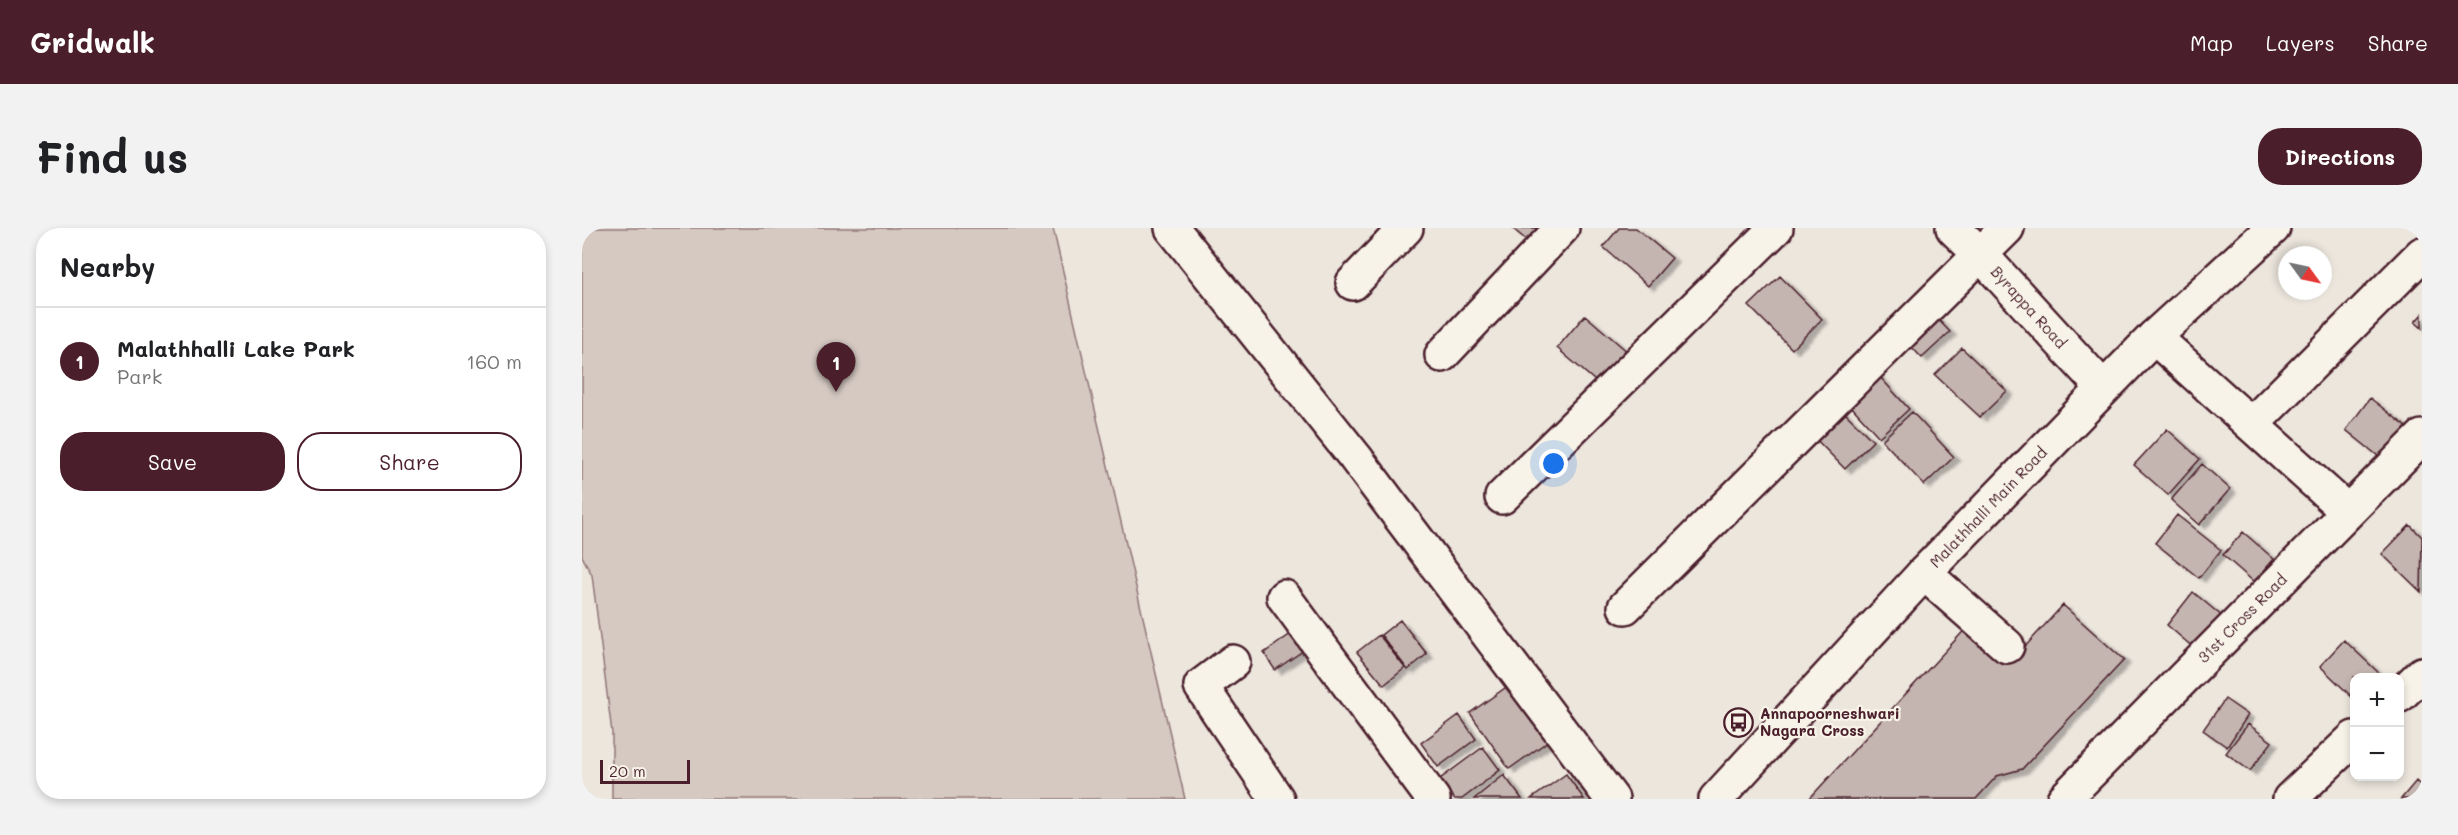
<!DOCTYPE html>
<meta charset="utf-8">
<style>
body{margin:0;font-family:Mali,sans-serif;background:#f2f2f2;color:#202124}
.controls{position:absolute;right:18px;bottom:18px;display:grid;overflow:hidden;border-radius:12px;box-shadow:0 3px 9px #0003}
.controls button{width:54px;height:54px;display:grid;place-items:center;padding:0;border:0;border-bottom:2px solid #e0e0e0;background:#fff;color:#202124;font:30px sans-serif}
.compass{position:absolute;left:1696px;top:18px;width:54px;height:54px;border-radius:50%;background:#fff;box-shadow:0 3px 9px #0003;rotate:123deg}
.scale{position:absolute;left:18px;bottom:15px;width:90px;box-sizing:border-box;padding-left:6px;border:3px solid #4a1f2b;border-top:0;font-size:16px;line-height:21px;white-space:nowrap;color:#4a1f2b;-webkit-text-stroke:4px #f7f3e8;paint-order:stroke}
.you{position:absolute;left:972px;top:236px;width:21px;height:21px;margin:-15px;border:4px solid #fff;border-radius:50%;background:#1a73e8;box-shadow:0 0 0 9px #1a73e833}
.badge{display:grid;place-items:center;width:39px;height:39px;border-radius:50%;background:#4a1f2b;color:#fff;font-size:20px;font-weight:700}
.pin{position:absolute;translate:-50% -50px;filter:drop-shadow(0 2px 3px #0008)}
.pin::after{content:'';position:absolute;top:32px;width:21px;height:18px;background:inherit;clip-path:polygon(0 0,100% 0,50% 100%)}
.list{margin:0;padding:0;list-style:none}
h2{display:flex;justify-content:space-between;align-items:center;height:78px;margin:0;padding:0 24px;font-size:26px}
h2 small{font-size:20px;font-weight:400;color:#757577}
.list li{display:grid;grid-template-columns:39px 1fr auto;gap:18px;align-items:center;box-sizing:border-box;height:108px;padding:0 24px;border-top:2px solid #e0e0e0}
.list b{display:block;font-size:22px;white-space:nowrap}
.list p{margin:0;font-size:20px;white-space:nowrap;color:#757577}
.list em{font-size:20px;font-style:normal;color:#757577}
.actions{display:flex;gap:12px;padding:18px 24px}
.actions a{flex:1;padding:14px 0;border:2px solid #4a1f2b;border-radius:24px;text-align:center;font-size:21px;color:#4a1f2b}
.actions .main{background:#4a1f2b;color:#fff}
.map{position:relative;flex:none;width:1840px;height:571px;overflow:hidden;border-radius:24px}
header{display:flex;align-items:center;gap:36px;box-sizing:border-box;height:84px;padding:0 30px;background:#4a1f2b;color:#fff}
header strong{font-size:28px}
nav{display:flex;gap:33px;margin-inline-start:auto;font-size:21px}
.intro{display:flex;align-items:center;justify-content:space-between;box-sizing:border-box;height:144px;padding:0 36px}
h1{margin:0;font-size:42px}
.button{padding:15px 27px;border-radius:24px;background:#4a1f2b;color:#fff;font-size:21px;font-weight:700}
main{display:flex;gap:36px;padding:0 36px}
aside{flex:1;background:#fff;border-radius:24px;box-shadow:0 3px 9px #0003}
.map>svg:first-child{display:block}
.green{fill:#d5c9c2;stroke:#907476;stroke-width:1.5}
.building{fill:#c4b5b0;stroke:#4a1f2b;stroke-width:1.5;filter:url(#shadow)}
.lines{fill:none;stroke-linecap:round;stroke-linejoin:round}
.minor-casing{stroke:#4a1f2b;stroke-width:38}
.major-casing{stroke:#4a1f2b;stroke-width:38}
.minor{stroke:#f7f3e8;stroke-width:33}
.major{stroke:#f7f3e8;stroke-width:33}
.labels{text-anchor:middle;dominant-baseline:central;stroke-width:4.5;stroke-linejoin:round;paint-order:stroke}
.street-label{font-size:15px;fill:#4a1f2b;stroke:#f7f3e8}
.poi-label{font-size:15px;font-weight:bold;fill:#4a1f2b;stroke:#f7f3e8;text-anchor:start}
</style>
<header>
<strong>Gridwalk</strong>
<nav><a>Map</a><a>Layers</a><a>Share</a></nav>
</header>
<div class="intro"><h1>Find us</h1><a class="button">Directions</a></div>
<main>
<aside>
<h2>Nearby<small></small></h2>
<ul class="list">
<li><span class="badge">1</span><div><b>Malathhalli Lake Park</b><p>Park</p></div><em>160 m</em></li>
</ul>
<div class="actions"><a class="main">Save</a><a>Share</a></div>
</aside>
<div class="map">
<svg width="1840" height="571" viewBox="0 0 1840 571">
<defs>
<filter id="shadow"><feDropShadow dx="6" dy="4" stdDeviation="1.5" flood-color="#0004"/></filter>
</defs>
<rect width="100%" height="100%" fill="#ece6dd"/>
<filter id="ink" filterUnits="userSpaceOnUse"><feTurbulence type="fractalNoise" baseFrequency=".0167" numOctaves="2"/><feDisplacementMap in="SourceGraphic" scale="12" xChannelSelector="R" yChannelSelector="G"/><feConvolveMatrix kernelMatrix="1 2 1 2 8 2 1 2 1" color-interpolation-filters="sRGB"/></filter>
<g filter="url(#ink)">
<path class="green" d="M0,0H471L603,571H30V505L10,347L0,328Z"/>
<path class="building" d="M930,0H973L955,21Z
M1037,0H1054L1090,30L1066,58L1021,19Z
M1198,48L1240,91L1210,121L1167,78Z
M1347,82L1368,104L1340,130L1320,109Z
M1840,86V100L1833,94Z
M1003,87L1047,125L1019,158L975,120Z
M1380,120L1425,163L1398,189L1353,147Z
M1289,139L1327,181L1297,209L1259,167Z
M1788,170L1831,204L1806,236L1764,202Z
M1253,175L1291,213L1263,241L1226,203Z
M1330,184L1372,229L1342,257L1300,212Z
M1585,201L1618,231L1586,267L1552,237Z
M1620,236L1648,261L1617,297L1589,272Z
M1595,287L1639,322L1617,350L1573,315Z
M1828,297L1840,309L1839,364L1800,326Z
M1661,304L1692,331L1672,354L1641,327Z
M1611,364L1641,389L1613,421L1585,397Z
M1481,377L1542,432L1440,541L1415,548L1394,571H1227L1388,396L1429,434Z
M818,392L845,426L826,442L799,407Z
M713,403L725,420L693,442L682,425Z
M797,407L823,440L802,457L775,424Z
M1762,412L1798,446L1795,449H1772V471L1738,438Z
M930,455L969,511L927,541L888,485Z
M1643,471L1666,487L1645,519L1621,502Z
M877,487L894,511L856,539L839,515Z
M1666,496L1690,514L1668,543L1644,525Z
M901,519L918,542L880,571H872L858,551Z
M984,546L1002,571H949Z
M922,547L940,571H892Z
M1834,553L1840,559V571H1819Z"/>
<g class="lines">
<defs>
<path id="minor" d="M590,0L773,229L1030,571
M1371,0L1399,27L1521,160
M771,55L824,0
M1572,109L1765,283
M860,127L980,0
M1670,196L1840,26
M920,269L1194,0
M1342,345L1425,418
M702,369L851,571
M1043,379L1425,0
M651,434L619,458L695,571
M1818,467L1840,446
M1482,571L1840,209
M1708,571L1772,510"/>
<path id="major" d="M1134,571L1342,345L1572,109L1691,0"/>
</defs>
<use href="#minor" class="minor-casing"/>
<use href="#major" class="major-casing"/>
<use href="#minor" class="minor"/>
<use href="#major" class="major"/>
</g>
</g>
<defs>
<symbol id="bus-ring" viewBox="-11 -11 22 22"><circle r="9.5" fill="#f7f3e8" stroke="#4a1f2b" stroke-width="1.5"/><path d="M-5-6H5V4H4V6H2V4H-2V6H-4V4H-5ZM-3.5-4V0h7V-4ZM-3.5 1.2v1.5H-2V1.2ZM2 1.2v1.5H3.5V1.2Z" fill="#4a1f2b"/></symbol>
</defs>
<g fill-rule="evenodd">
<use href="#bus-ring" x="1140" y="478" width="33" height="33"/>
</g>
<g class="labels">
<g class="street-label">
<text transform="translate(1447 79) rotate(48)">Byrappa Road</text>
<text transform="translate(1406 279) rotate(-46)">Malathhalli Main Road</text>
<text transform="translate(1660 390) rotate(-45)">31st Cross Road</text>
</g>
<g class="poi-label">
<text x="1178" y="485">Annapoorneshwari<tspan x="1178" dy="17">Nagara Cross</tspan></text>
</g>
</g>
</svg>
<div class="controls">
<button>+</button>
<button>−</button>
</div>
<svg class="compass" viewBox="-18 -18 36 36"><path d="M0-13l5 13h-10z" fill="#e53935"/><path d="M0 13l5-13h-10z" fill="#757577"/></svg>
<div class="scale">20 m</div>
<div class="you"></div>
<div class="pin badge" style="left:254px;top:164px">1</div>
</div>
</main>
